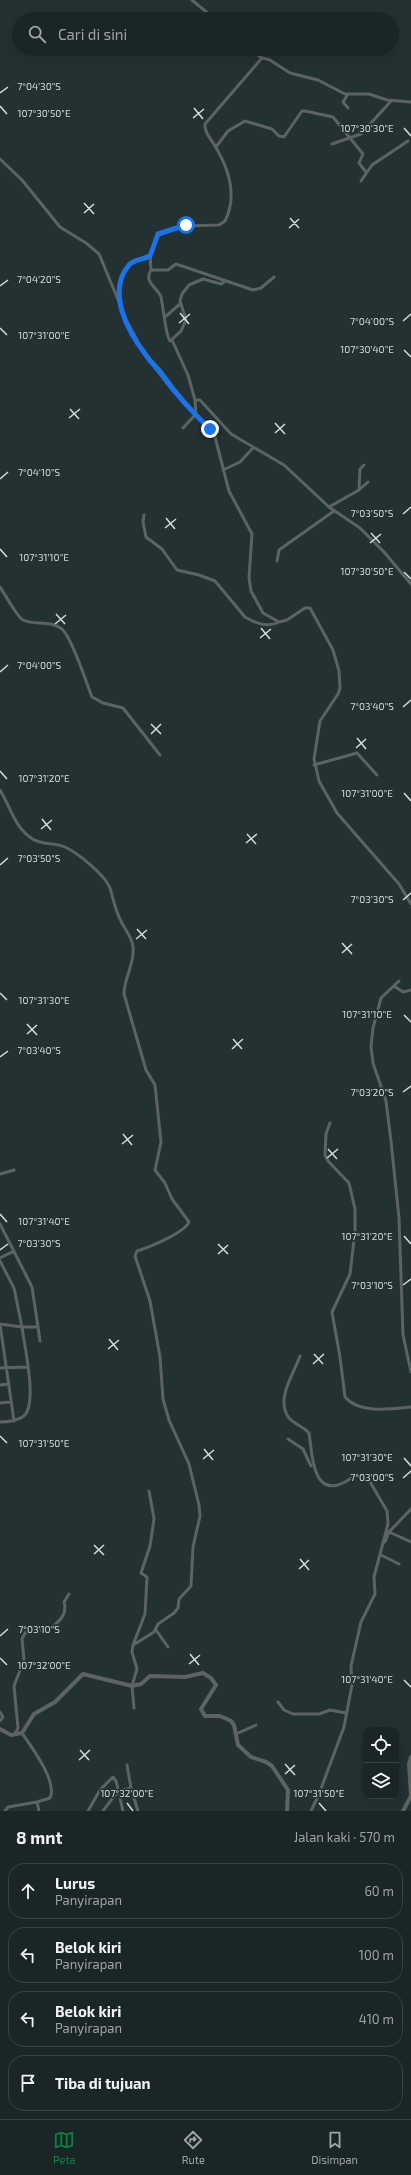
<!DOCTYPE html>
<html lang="id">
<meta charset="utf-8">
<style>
body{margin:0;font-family:"Exo 2",sans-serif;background:#232d2e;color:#f1f3f6}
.controls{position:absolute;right:12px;bottom:12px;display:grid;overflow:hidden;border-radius:8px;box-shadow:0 4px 16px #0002}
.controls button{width:36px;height:36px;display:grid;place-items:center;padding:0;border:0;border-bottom:1px solid #384243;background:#1a2526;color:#f1f3f6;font:20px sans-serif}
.stop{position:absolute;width:12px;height:12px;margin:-9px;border:3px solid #1a73e8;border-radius:50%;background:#fff}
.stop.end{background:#1a73e8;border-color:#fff;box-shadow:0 1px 4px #0008}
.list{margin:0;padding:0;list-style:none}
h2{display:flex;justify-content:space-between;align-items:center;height:52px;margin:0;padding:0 16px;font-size:17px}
h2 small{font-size:13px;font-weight:400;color:#9fa5a7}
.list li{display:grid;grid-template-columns:26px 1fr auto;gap:12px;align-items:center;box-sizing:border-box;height:56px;margin:0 8px 8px;padding:0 8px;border:1px solid #384243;border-radius:16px}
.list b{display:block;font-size:15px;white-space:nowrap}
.list p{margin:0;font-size:13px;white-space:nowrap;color:#9fa5a7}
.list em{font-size:13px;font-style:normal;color:#9fa5a7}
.icon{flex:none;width:22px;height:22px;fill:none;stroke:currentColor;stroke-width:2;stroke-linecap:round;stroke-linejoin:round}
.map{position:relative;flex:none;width:411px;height:1811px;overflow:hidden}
.search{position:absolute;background:#1a2526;box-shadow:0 4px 16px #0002;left:12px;right:12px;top:12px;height:44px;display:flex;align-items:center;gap:10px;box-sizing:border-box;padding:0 14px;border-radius:22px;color:#9fa5a7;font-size:15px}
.sheet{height:308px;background:#1a2526}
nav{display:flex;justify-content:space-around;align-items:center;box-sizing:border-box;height:56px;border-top:1px solid #384243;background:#1a2526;font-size:11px;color:#9fa5a7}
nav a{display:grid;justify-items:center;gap:2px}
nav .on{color:#0b8043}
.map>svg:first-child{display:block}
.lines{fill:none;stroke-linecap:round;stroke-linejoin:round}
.minor{stroke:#5d6361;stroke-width:3}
.tertiary{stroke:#5d6361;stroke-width:4}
.route{stroke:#1a73e8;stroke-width:5}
.ticks{fill:none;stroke:#d4dcdd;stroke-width:1.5}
.ticks-label{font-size:10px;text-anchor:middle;fill:#d4dcdd;stroke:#233133;stroke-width:3.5;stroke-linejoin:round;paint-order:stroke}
</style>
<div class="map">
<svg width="411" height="1811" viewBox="0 0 411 1811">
<rect width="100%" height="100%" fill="#233133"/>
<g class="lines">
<path class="minor" d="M192,0L215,19
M251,49L262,58
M411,102L387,100L369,94H345L318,80L290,73L270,60L262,58L205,124C204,132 211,139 215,146C229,169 238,195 225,221L219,225L184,226L158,234L150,255L132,262L121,277L119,294L123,314L145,355L173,391L210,429L215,437L229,491L252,534L249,578L251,591L263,613L279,622L287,620L305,608H310L333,650L339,671L340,688L338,694L320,721L314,759L319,781L337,813L399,884L411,904
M348,108L343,102L348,94
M332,144L361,134L392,100
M216,147L228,131L245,121L272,129L279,136L284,137L302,111H305L333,117L363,154L359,163L366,172
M0,159L22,180L60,227L86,243L99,254L119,302
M361,181L372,165L408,141
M150,255L151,270H168L176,264L253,290L261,288L274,277
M151,270C143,282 158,288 161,297C163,306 166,337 170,341L181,331L186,320L180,301L182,294L189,285L203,279L221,284L225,281
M165,317L180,304
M172,340L188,375L195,400
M183,428L196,414L195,400H200L231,434L284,465L329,507L360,528L384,552L411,584
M223,470L240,462L253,448
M359,490L360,469L364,465
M329,507L359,490L368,482
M144,515L143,522L146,537L162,549L177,570L199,575L215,581L245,617C255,623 268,628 279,622
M277,561L279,550L334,511
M0,587C5,594 17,617 23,620C36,626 48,619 62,629C72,638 86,682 92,697L103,703L123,708L160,755
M314,765L357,753L377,775
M0,790C10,806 14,826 31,838C42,846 54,842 65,847C78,853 105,875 110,888C113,898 115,909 120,919C124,929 132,936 133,947C135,964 124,977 124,994L146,1070L155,1085L161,1142L155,1170L165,1183L172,1199L189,1222C184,1233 150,1247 137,1251L135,1256L150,1301L160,1357L163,1399L169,1420L189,1464L199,1505L200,1516L193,1547L191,1586L179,1599L178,1608L174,1613L158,1624L154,1632L133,1645L132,1652L137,1669L132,1686L134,1708
M399,981L381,998L373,1028L371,1047L373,1063L386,1101L391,1141L399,1218L403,1335L411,1372
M394,986L403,992L411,990
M330,1123L326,1134L325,1155L328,1161L349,1183L355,1209V1232L350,1274L332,1312L340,1357L345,1397C359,1414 391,1409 411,1407
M0,1174L14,1170
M0,1224L32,1287L38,1327H22C24,1345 38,1403 24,1416C17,1421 8,1422 0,1422
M0,1258L14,1251
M0,1261L14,1288L22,1327L0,1324
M0,1324L14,1421
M38,1327L40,1341
M300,1356C294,1374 275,1399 289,1418C294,1424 304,1427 309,1433C312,1449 311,1498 343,1483C351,1479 356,1473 366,1475L387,1511L388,1524L374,1577L375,1594L361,1622L351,1666L352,1685L344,1727L319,1794L311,1811
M0,1368L27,1367
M0,1385L9,1384
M0,1403L10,1402
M288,1439L303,1449L311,1466
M389,1532L411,1542
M385,1542L389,1532L411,1509
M381,1555L399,1564
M156,1630L168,1647
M133,1645L145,1614L147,1577L141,1573L150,1546L154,1519L149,1491
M278,1702L284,1710L293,1714H319L330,1710L346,1713
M0,1712L3,1717L0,1721
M22,1733C31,1746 58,1782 50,1798L37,1802L39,1811
M15,1734L18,1728L14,1686L24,1660L22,1639L25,1633L32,1630H48C58,1623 68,1615 64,1602L69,1594
M236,1734L256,1725
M127,1765L131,1788L138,1811
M5,1811L8,1807L37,1802
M88,1811L100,1790L113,1777L116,1781L123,1811
M103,1811L118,1791L131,1788"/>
<path class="tertiary" d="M0,1729L11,1735L22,1733L34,1714L55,1702L83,1674L132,1686L141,1684L150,1676L185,1677L203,1673L211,1678L216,1685L201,1709L205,1716H220L231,1721L234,1725L238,1745L251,1757L266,1762L272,1766L288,1790L287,1811
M403,1811L411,1796L409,1764L411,1757"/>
</g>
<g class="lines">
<path class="route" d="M186,225L158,234L150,256C143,260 133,259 128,266C107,293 128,332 146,355C150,362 157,367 162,374C176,394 192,412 210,429"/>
</g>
<path class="ticks" d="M0,93L8,87M0,106L7,114M194,108L203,119M193,118L204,109M404,128L411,136M84,203L94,214M84,213L94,204M290,218L299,228M289,228L299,219M0,286L8,280M180,313L189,324M403,321L411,314M179,323L190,314M0,328L7,335M404,350L411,357M70,409L79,419M69,418L80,409M275,423L285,434M275,433L285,424M0,479L8,472M403,514L411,507M166,518L175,529M165,528L176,519M371,533L380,543M370,543L381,534M0,549L7,557M404,572L411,579M56,614L65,624M55,624L66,615M261,628L270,639M260,638L271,629M0,672L8,665M403,707L411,700M151,724L161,734M151,734L161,724M357,738L366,749M356,748L366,739M0,771L7,779M404,793L411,801M42,819L51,830M41,829L52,820M247,834L256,844M246,843L257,834M0,865L8,858M403,900L411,893M137,929L146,939M136,939L147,930M342,943L352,954M342,953L352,944M0,993L7,1000M404,1015L411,1022M27,1024L37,1035M27,1034L37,1025M233,1039L242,1049M232,1049L243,1039M0,1057L8,1051M403,1092L411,1086M123,1134L132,1145M122,1144L133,1135M328,1149L337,1159M327,1158L338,1149M0,1214L7,1222M404,1236L411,1244M218,1244L228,1254M0,1250L8,1244M218,1254L228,1245M403,1285L411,1279M109,1339L118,1350M108,1349L119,1340M314,1354L323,1364M313,1364L324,1354M0,1436L7,1443M204,1449L213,1460M404,1458L411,1466M203,1459L214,1450M403,1478L411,1471M94,1545L104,1555M94,1554L104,1545M300,1559L309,1570M299,1569L309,1560M0,1636L8,1629M190,1654L199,1665M0,1658L7,1665M189,1664L200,1655M404,1680L411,1687M80,1750L89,1760M79,1760L90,1750M285,1764L295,1775M285,1774L295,1765M127,1803L133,1811M319,1803L326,1811"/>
<g class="ticks-label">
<text x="39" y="90">7°04'30"S</text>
<text x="44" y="117">107°30'50"E</text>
<text x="367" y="132">107°30'30"E</text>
<text x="39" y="283">7°04'20"S</text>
<text x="372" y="325">7°04'00"S</text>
<text x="44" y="339">107°31'00"E</text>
<text x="367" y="353">107°30'40"E</text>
<text x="39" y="476">7°04'10"S</text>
<text x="372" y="517">7°03'50"S</text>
<text x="44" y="561">107°31'10"E</text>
<text x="367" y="575">107°30'50"E</text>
<text x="39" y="669">7°04'00"S</text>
<text x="372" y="710">7°03'40"S</text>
<text x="44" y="782">107°31'20"E</text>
<text x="367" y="797">107°31'00"E</text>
<text x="39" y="862">7°03'50"S</text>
<text x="372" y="903">7°03'30"S</text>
<text x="44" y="1004">107°31'30"E</text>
<text x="367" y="1018">107°31'10"E</text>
<text x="39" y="1054">7°03'40"S</text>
<text x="372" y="1096">7°03'20"S</text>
<text x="44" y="1225">107°31'40"E</text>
<text x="367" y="1240">107°31'20"E</text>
<text x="39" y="1247">7°03'30"S</text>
<text x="372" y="1289">7°03'10"S</text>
<text x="44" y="1447">107°31'50"E</text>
<text x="367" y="1461">107°31'30"E</text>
<text x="372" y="1481">7°03'00"S</text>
<text x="39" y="1633">7°03'10"S</text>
<text x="44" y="1669">107°32'00"E</text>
<text x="367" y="1683">107°31'40"E</text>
<text x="127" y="1797">107°32'00"E</text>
<text x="319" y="1797">107°31'50"E</text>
</g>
</svg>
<div class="controls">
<button><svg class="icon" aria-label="locate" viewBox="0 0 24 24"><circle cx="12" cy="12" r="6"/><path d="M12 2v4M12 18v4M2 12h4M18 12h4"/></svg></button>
<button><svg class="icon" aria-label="layers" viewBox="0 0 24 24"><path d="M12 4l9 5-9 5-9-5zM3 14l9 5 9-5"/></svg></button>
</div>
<div class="stop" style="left:186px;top:225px"></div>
<div class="stop end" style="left:210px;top:429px"></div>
<div class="search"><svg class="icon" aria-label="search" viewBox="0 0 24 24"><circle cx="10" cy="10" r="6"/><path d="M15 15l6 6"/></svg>Cari di sini</div>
</div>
<section class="sheet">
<h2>8 mnt<small>Jalan kaki · 570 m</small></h2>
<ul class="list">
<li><svg class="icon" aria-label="ahead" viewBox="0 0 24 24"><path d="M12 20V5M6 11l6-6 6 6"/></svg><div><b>Lurus</b><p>Panyirapan</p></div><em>60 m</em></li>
<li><svg class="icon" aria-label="left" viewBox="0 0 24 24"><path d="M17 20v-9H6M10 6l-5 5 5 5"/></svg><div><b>Belok kiri</b><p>Panyirapan</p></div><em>100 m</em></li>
<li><svg class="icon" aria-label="left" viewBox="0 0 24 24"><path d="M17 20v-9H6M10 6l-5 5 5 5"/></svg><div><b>Belok kiri</b><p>Panyirapan</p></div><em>410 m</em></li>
<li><svg class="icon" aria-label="arrive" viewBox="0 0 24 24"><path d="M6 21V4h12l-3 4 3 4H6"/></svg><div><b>Tiba di tujuan</b></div></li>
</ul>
</section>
<nav>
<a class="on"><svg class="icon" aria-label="map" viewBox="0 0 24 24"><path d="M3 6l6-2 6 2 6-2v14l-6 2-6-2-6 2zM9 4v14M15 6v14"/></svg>Peta</a>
<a><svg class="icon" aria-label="directions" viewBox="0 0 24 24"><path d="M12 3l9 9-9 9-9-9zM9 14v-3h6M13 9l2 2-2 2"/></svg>Rute</a>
<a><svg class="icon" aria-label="saved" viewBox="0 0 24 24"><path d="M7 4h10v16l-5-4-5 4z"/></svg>Disimpan</a>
</nav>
